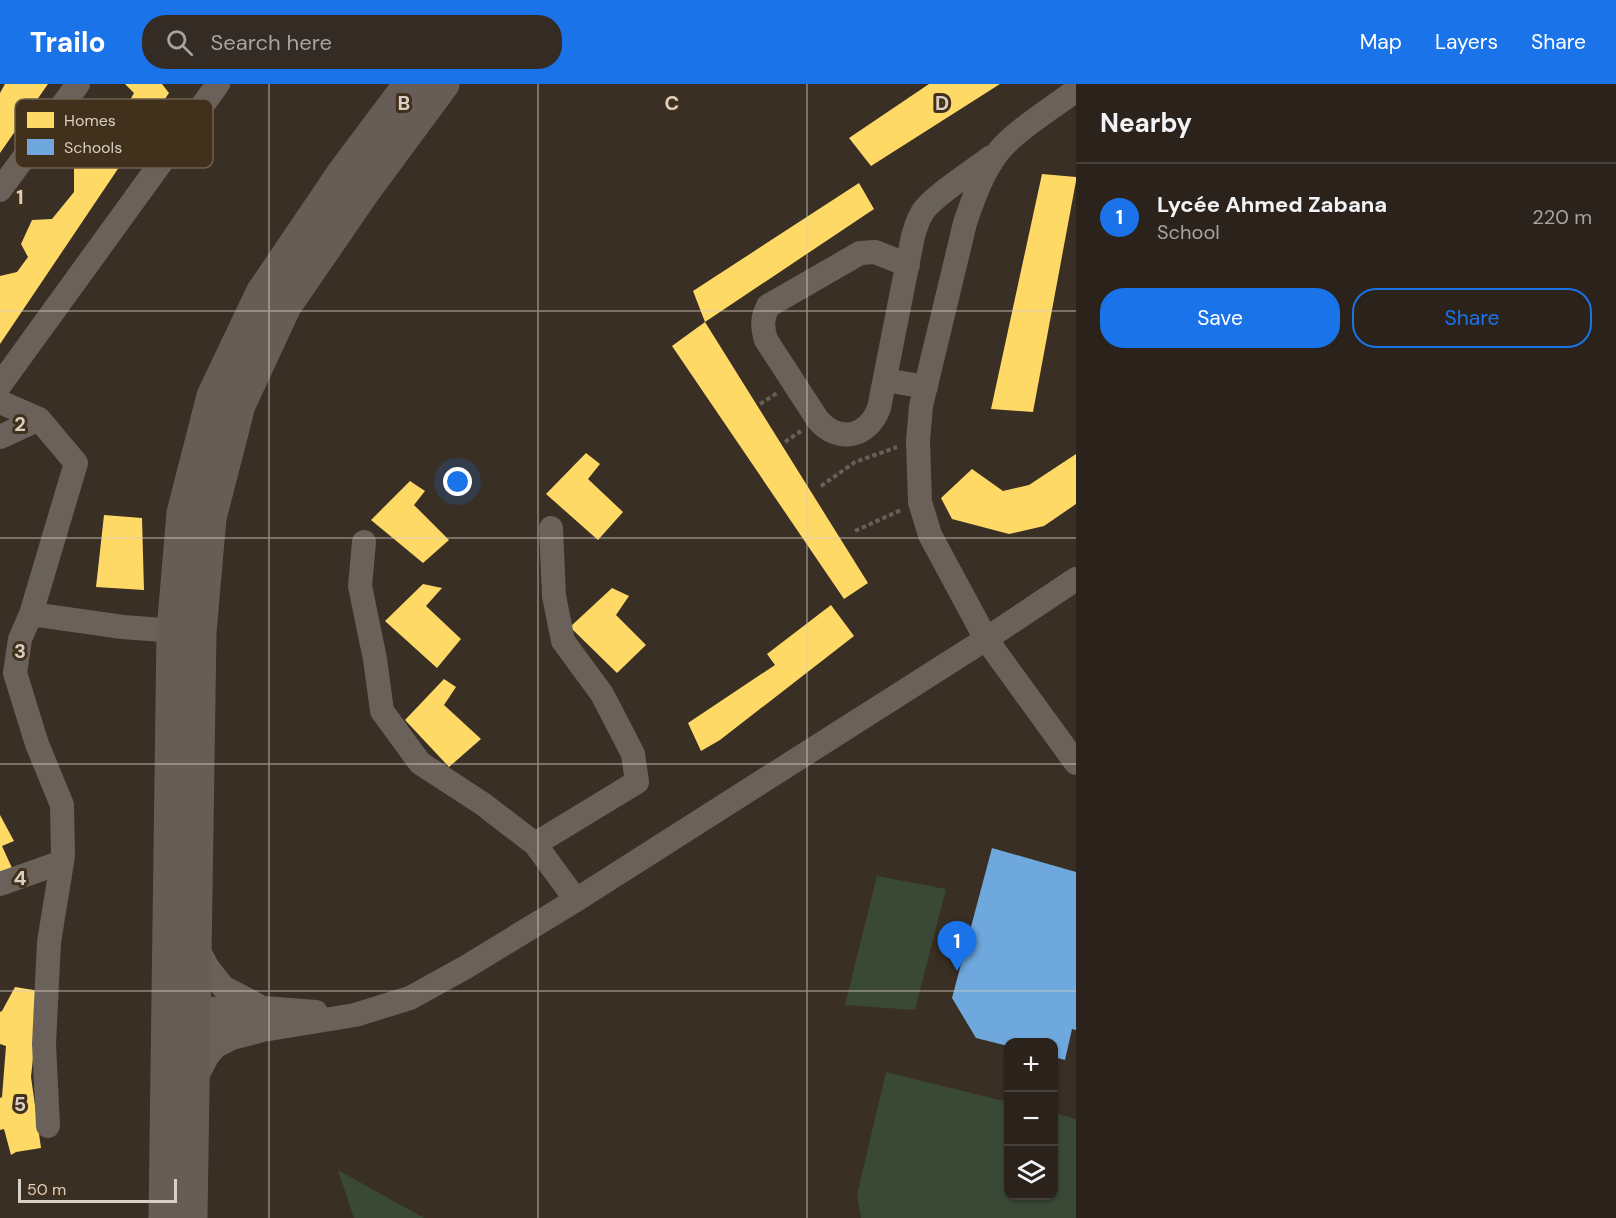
<!DOCTYPE html>
<meta charset="utf-8">
<style>
body{margin:0;font-family:"DM Sans",sans-serif;background:#332b24;color:#f1f3f6}
.controls{position:absolute;right:18px;bottom:18px;display:grid;overflow:hidden;border-radius:12px;box-shadow:0 2px 4px #0004}
.controls button{width:54px;height:54px;display:grid;place-items:center;padding:0;border:0;border-bottom:2px solid #47403a;background:#2b231b;color:#f1f3f6;font:30px sans-serif}
.scale{position:absolute;left:18px;bottom:15px;width:159px;box-sizing:border-box;padding-left:6px;border:3px solid #dacfc4;border-top:0;font-size:16px;line-height:21px;white-space:nowrap;color:#dacfc4;-webkit-text-stroke:4px #41301c;paint-order:stroke}
.you{position:absolute;left:458px;top:398px;width:21px;height:21px;margin:-15px;border:4px solid #fff;border-radius:50%;background:#1a73e8;box-shadow:0 0 0 9px #1a73e833}
.badge{display:grid;place-items:center;width:39px;height:39px;border-radius:50%;background:#1a73e8;color:#fff;font-size:20px;font-weight:700}
.pin{position:absolute;translate:-50% -50px;filter:drop-shadow(0 2px 3px #0008)}
.pin::after{content:'';position:absolute;top:32px;width:21px;height:18px;background:inherit;clip-path:polygon(0 0,100% 0,50% 100%)}
.list{margin:0;padding:0;list-style:none}
h2{display:flex;justify-content:space-between;align-items:center;height:78px;margin:0;padding:0 24px;font-size:26px}
h2 small{font-size:20px;font-weight:400;color:#a6a4a3}
.list li{display:grid;grid-template-columns:39px 1fr auto;gap:18px;align-items:center;box-sizing:border-box;height:108px;padding:0 24px;border-top:2px solid #47403a}
.list b{display:block;font-size:22px;white-space:nowrap}
.list p{margin:0;font-size:20px;white-space:nowrap;color:#a6a4a3}
.list em{font-size:20px;font-style:normal;color:#a6a4a3}
.actions{display:flex;gap:12px;padding:18px 24px}
.actions a{flex:1;padding:14px 0;border:2px solid #1a73e8;border-radius:24px;text-align:center;font-size:21px;color:#1a73e8}
.actions .main{background:#1a73e8;color:#fff}
.icon{flex:none;width:33px;height:33px;fill:none;stroke:currentColor;stroke-width:2;stroke-linecap:round;stroke-linejoin:round}
.map{position:relative;flex:none;width:1076px;height:1134px;overflow:hidden}
header{display:flex;align-items:center;gap:36px;box-sizing:border-box;height:84px;padding:0 30px;background:#1a73e8;color:#fff}
header strong{font-size:28px}
nav{display:flex;gap:33px;margin-inline-start:auto;font-size:21px}
.search{width:420px;height:54px;background:#332b24;display:flex;align-items:center;gap:15px;box-sizing:border-box;padding:0 21px;border-radius:24px;color:#a6a4a3;font-size:22px}
main{display:flex}
aside{flex:1;background:#2b231b}
.map>svg:first-child{display:block}
.green{fill:#3a4935}
.homes{fill:#ffd966}
.schools{fill:#6fa8dc}
.lines{fill:none;stroke-linecap:round;stroke-linejoin:round}
.path{stroke:#67605a;stroke-width:4;stroke-dasharray:4.5 3;stroke-linecap:butt}
.street{stroke:#6a625a;stroke-width:24}
.secondary{stroke:#685d56;stroke-width:33}
.grid{fill:none;stroke:#dacfc4;stroke-width:1.5;stroke-opacity:0.55}
.key{fill:#41301c;stroke:#6f604e;stroke-width:1.5}
.key-label{font-size:16px;fill:#dacfc4}
.grid-label{font-size:20px;text-anchor:middle;font-weight:bold;fill:#dacfc4;stroke:#41301c;stroke-width:6;stroke-linejoin:round;paint-order:stroke}
</style>
<header>
<strong>Trailo</strong>
<div class="search"><svg class="icon" aria-label="search" viewBox="0 0 24 24"><circle cx="10" cy="10" r="6"/><path d="M15 15l6 6"/></svg>Search here</div>
<nav><a>Map</a><a>Layers</a><a>Share</a></nav>
</header>
<main>
<div class="map">
<svg width="1076" height="1134" viewBox="0 0 1076 1134">
<rect width="100%" height="100%" fill="#392f24"/>
<path class="green" d="M877,792L946,805L915,926L845,921Z
M886,988L1008,1018V1112H1054V1029L1076,1035V1134H861L857,1111Z
M338,1086L424,1134H354Z"/>
<path class="homes" d="M5,0H48L0,69V9Z
M125,0H162L169,9L0,260V192L17,188L28,173L21,160L32,136L52,135L74,108V84L98,49L113,46L134,9Z
M929,0H1000L871,82L849,54Z
M1042,90L1076,93V97L1033,328L991,325Z
M859,99L874,125L705,238L868,499L844,515L672,262L705,238L693,207Z
M586,369L600,380L588,395L623,428L598,456L546,410Z
M1076,370V420L1044,442L1009,450L952,435L941,414L972,385L1003,407L1029,401Z
M410,397L425,407L414,421L449,456L423,479L371,436Z
M104,431L142,434L144,506L96,503Z
M423,500L442,504L426,522L461,555L437,584L385,537Z
M612,504L629,512L616,531L646,561L617,589L570,543Z
M831,521L854,552L720,656L701,667L688,639L775,581L767,570Z
M444,595L456,603L444,621L481,655L449,683L405,636Z
M0,731L14,757L2,762L12,784L0,790Z
M15,903L40,907L31,993L41,1064L16,1068L11,1071L4,1045L0,1046V1014L2,1013L6,962L0,960V928L2,927Z"/>
<path class="schools" d="M992,764L1076,788V946L1072,945L1065,976L1054,973V958H1008V962L976,954L952,914Z"/>
<g class="lines">
<path class="path" d="M760,320L777,309
M785,358L801,347
M821,402L855,378L897,363
M855,447L901,426"/>
<path class="street" d="M1076,6C1054,23 1015,47 999,67C983,87 973,115 965,139L921,322L918,357L920,418L930,451L986,555L1076,679
M0,106L78,0
M908,181L875,168L860,169L768,222C762,234 762,243 766,256L818,336C839,360 868,353 879,324L913,152C916,143 918,134 924,126C936,110 973,87 991,73
M885,296L926,303
M0,301L218,0
M0,318L39,335L76,379L31,530L123,543L189,548
M0,353L39,335
M551,444L554,512L563,557L602,610L633,670L637,698L535,760L576,816
M364,458L360,502L375,575L382,627L420,679L483,720L535,760
M31,530L20,555L15,589L37,660L62,721L63,772L49,858L44,960L48,1042
M0,800L62,778
M196,862L208,884L223,903L259,922
M177,925L264,924L316,928
M180,932L195,941L251,945
M194,997L208,971L216,962L232,954L263,946L355,931L410,914L466,883L576,816L986,555L1076,495"/>
<path class="secondary" d="M165,1134L173,547L183,429L213,312L262,209L342,91L410,0
M191,1134L200,548L210,434L239,321L285,222L364,107L443,0"/>
</g>
<path class="grid" d="M269,0V1134M538,0V1134M807,0V1134M0,227H1076M0,454H1076M0,680H1076M0,907H1076"/>
<rect x="15" y="15" width="198" height="69" rx="9" class="key"/>
<rect x="27" y="28" width="27" height="16" fill="#ffd966"/>
<rect x="27" y="55" width="27" height="16" fill="#6fa8dc"/>
<g class="key-label">
<text x="64" y="42">Homes</text>
<text x="64" y="69">Schools</text>
</g>
<g class="grid-label">
<text x="404" y="26">B</text>
<text x="672" y="26">C</text>
<text x="942" y="26">D</text>
<text x="20" y="120">1</text>
<text x="20" y="347">2</text>
<text x="20" y="574">3</text>
<text x="20" y="801">4</text>
<text x="20" y="1027">5</text>
</g>
</svg>
<div class="controls">
<button>+</button>
<button>−</button>
<button><svg class="icon" aria-label="layers" viewBox="0 0 24 24"><path d="M12 4l9 5-9 5-9-5zM3 14l9 5 9-5"/></svg></button>
</div>
<div class="scale">50 m</div>
<div class="you"></div>
<div class="pin badge" style="left:957px;top:887px">1</div>
</div>
<aside>
<h2>Nearby<small></small></h2>
<ul class="list">
<li><span class="badge">1</span><div><b>Lycée Ahmed Zabana</b><p>School</p></div><em>220 m</em></li>
</ul>
<div class="actions"><a class="main">Save</a><a>Share</a></div>
</aside>
</main>
